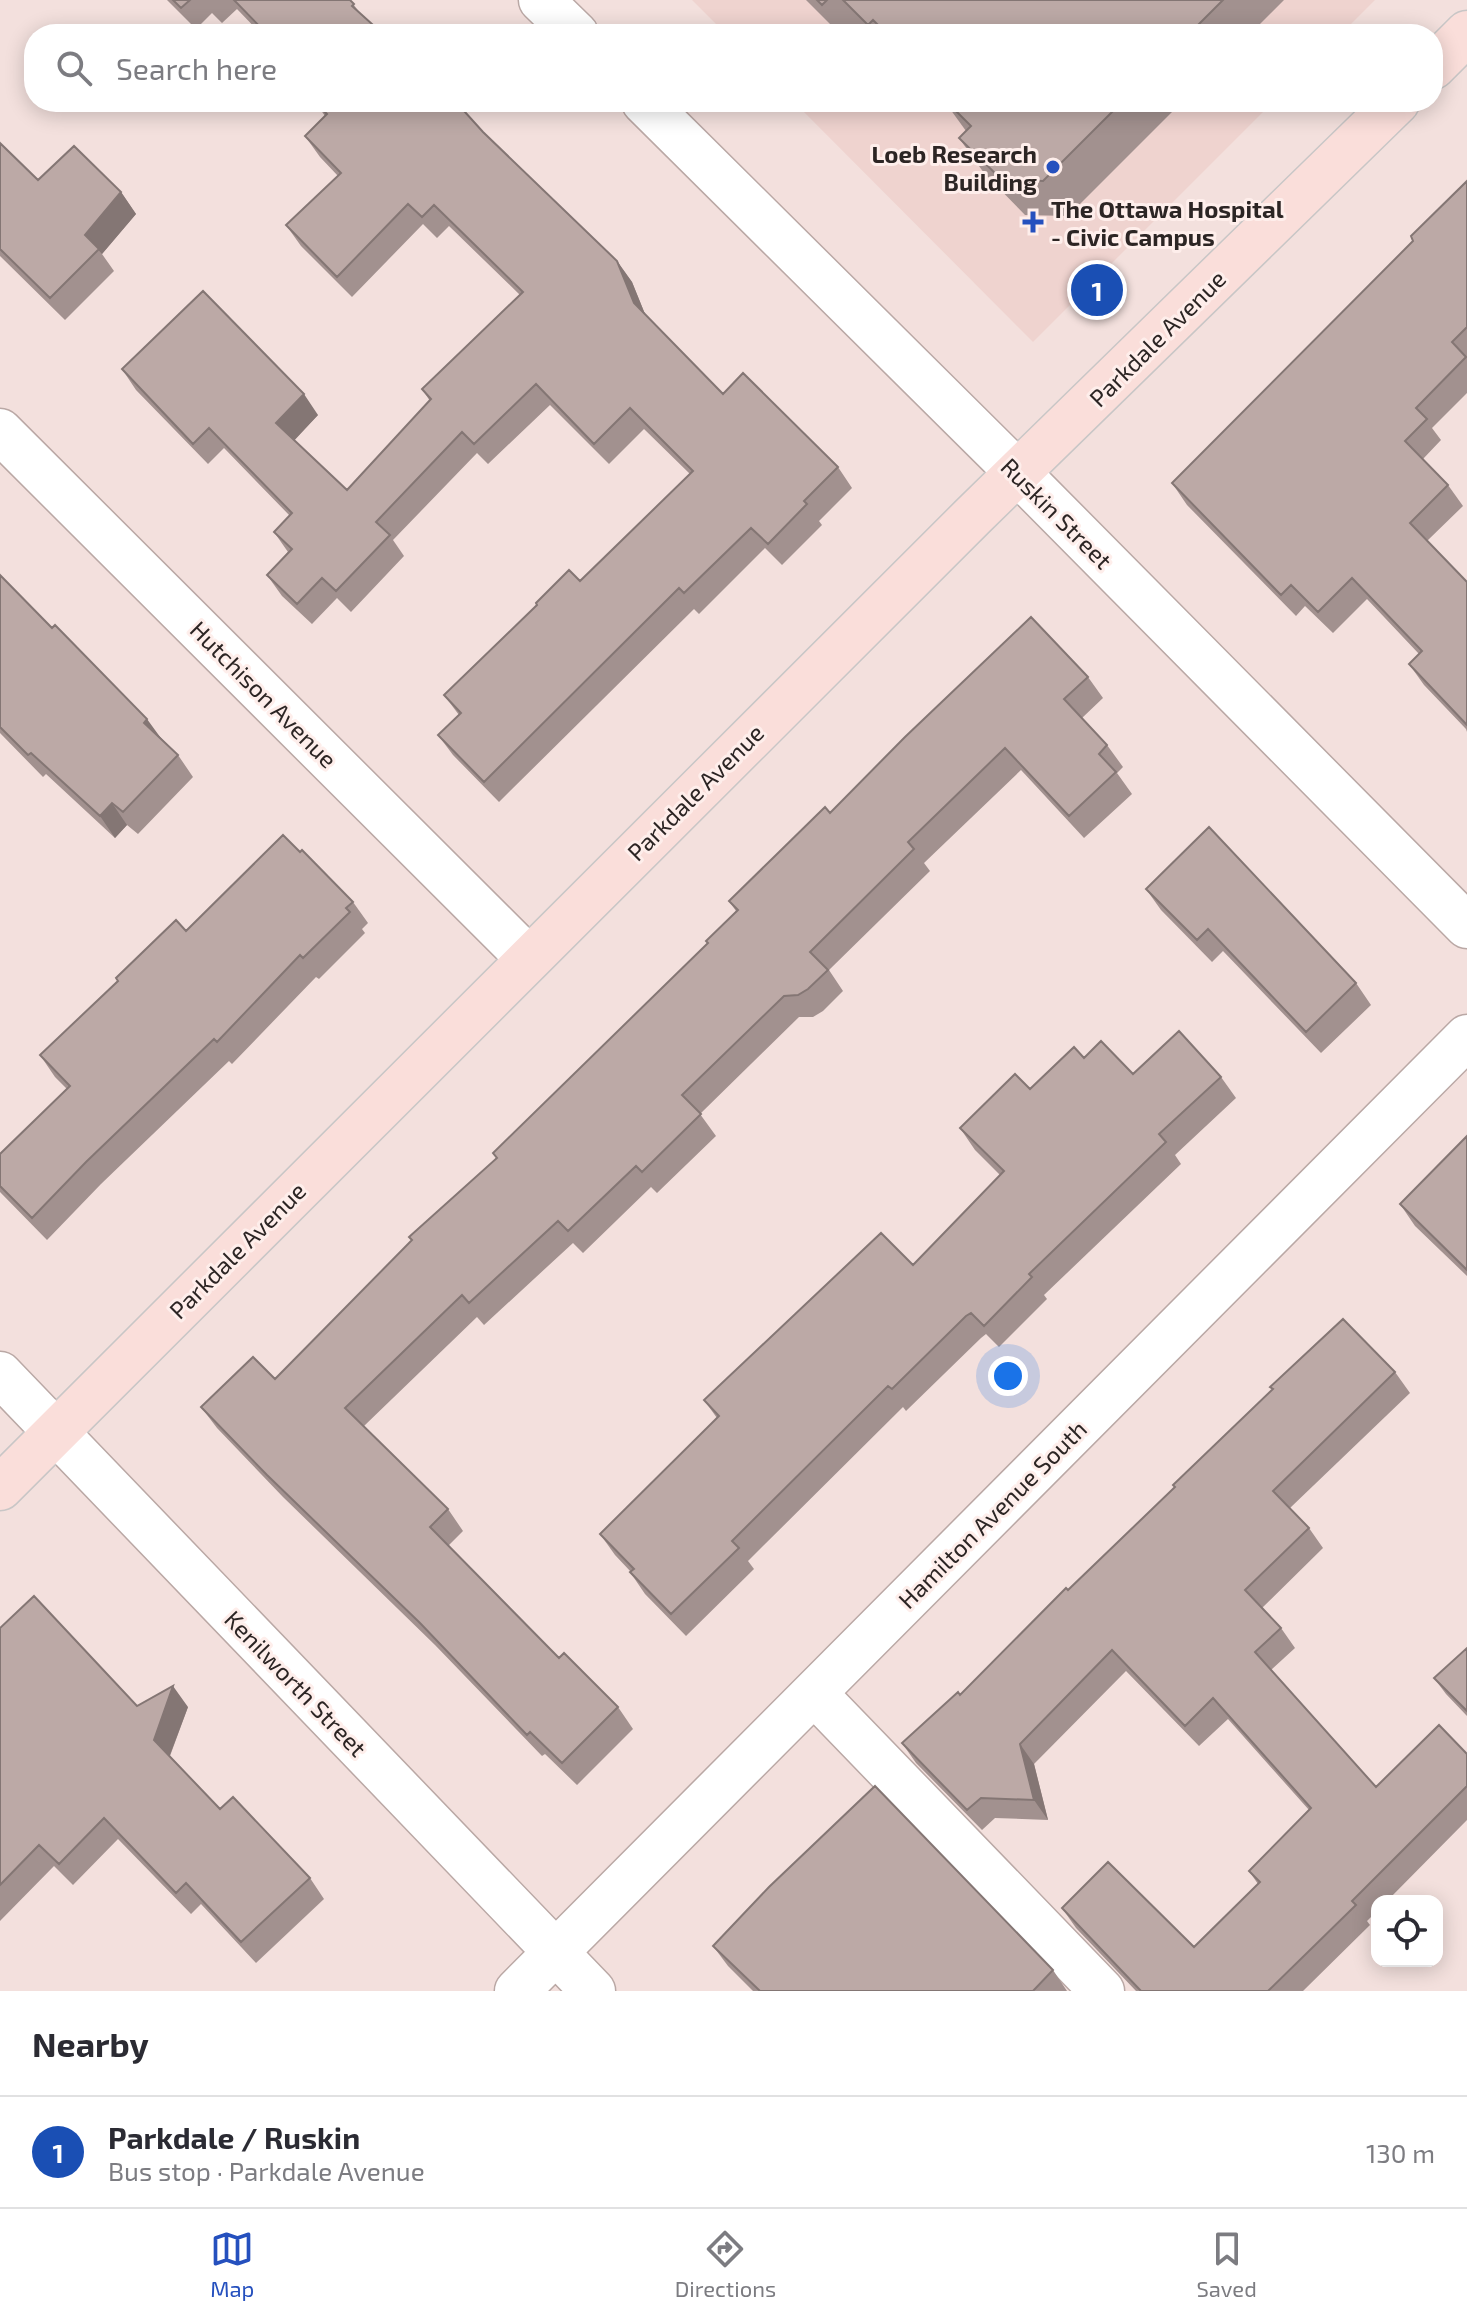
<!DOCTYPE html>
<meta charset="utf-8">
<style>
body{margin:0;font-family:"Exo 2",sans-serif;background:#f2f2f3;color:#2b2b33}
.controls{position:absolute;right:24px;bottom:24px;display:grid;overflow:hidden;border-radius:16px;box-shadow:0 4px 20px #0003}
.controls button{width:72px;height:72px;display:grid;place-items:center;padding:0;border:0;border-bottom:2px solid #e1e1e2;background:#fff;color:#2b2b33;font:40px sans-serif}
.you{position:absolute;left:1008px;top:1376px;width:28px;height:28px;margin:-20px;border:6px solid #fff;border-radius:50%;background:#1a73e8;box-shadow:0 0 0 12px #1a73e833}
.badge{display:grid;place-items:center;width:52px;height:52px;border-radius:50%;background:#2550be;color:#fff;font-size:26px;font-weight:700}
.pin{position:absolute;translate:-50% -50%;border:4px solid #fff;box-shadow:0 2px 8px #0006}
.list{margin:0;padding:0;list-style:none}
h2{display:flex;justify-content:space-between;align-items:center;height:104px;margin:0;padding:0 32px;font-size:34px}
h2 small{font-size:26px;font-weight:400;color:#7c7c81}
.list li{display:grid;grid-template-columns:52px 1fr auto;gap:24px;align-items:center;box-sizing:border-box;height:112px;padding:0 32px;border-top:2px solid #e1e1e2}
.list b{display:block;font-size:30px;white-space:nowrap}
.list p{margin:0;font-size:26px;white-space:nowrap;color:#7c7c81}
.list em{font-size:26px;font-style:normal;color:#7c7c81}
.icon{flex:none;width:44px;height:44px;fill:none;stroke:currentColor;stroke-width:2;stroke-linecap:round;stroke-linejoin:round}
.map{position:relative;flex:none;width:1467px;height:1991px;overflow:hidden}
.search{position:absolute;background:#fff;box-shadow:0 4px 20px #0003;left:24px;right:24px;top:24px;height:88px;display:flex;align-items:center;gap:20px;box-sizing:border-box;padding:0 28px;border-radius:32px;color:#7c7c81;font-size:30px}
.sheet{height:216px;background:#fff}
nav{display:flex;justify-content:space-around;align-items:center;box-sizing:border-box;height:112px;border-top:2px solid #e1e1e2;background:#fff;font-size:22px;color:#7c7c81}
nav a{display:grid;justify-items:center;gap:4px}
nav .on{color:#2550be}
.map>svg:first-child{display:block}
.built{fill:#efd3cf}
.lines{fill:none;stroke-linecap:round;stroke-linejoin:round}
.minor-casing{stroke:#baa8a5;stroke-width:47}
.major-casing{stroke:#c8c6c6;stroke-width:47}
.minor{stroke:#fff;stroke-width:44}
.major{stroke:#fadeda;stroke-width:44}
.wall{fill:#a2918f}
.shaded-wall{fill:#847674}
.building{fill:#bca9a6;stroke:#847674;stroke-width:2}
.poi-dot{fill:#2550be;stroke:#feeeeb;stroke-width:3}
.labels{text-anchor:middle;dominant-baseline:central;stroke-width:6;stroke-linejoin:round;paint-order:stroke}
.poi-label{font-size:24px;font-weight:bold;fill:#2c2524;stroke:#feeeeb;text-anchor:end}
.street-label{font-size:24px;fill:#2c2524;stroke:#feeeeb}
</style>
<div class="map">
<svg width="1467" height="1991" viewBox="0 0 1467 1991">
<rect width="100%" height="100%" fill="#f3e0dd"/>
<path class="built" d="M692,0H1375L1341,34H726Z
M794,102H1273L1033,342Z"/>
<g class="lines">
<defs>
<path id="minor" d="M541,0L576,34
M644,102L1019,474L1467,926
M0,431L528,958
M0,1374L593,1991
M814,1693L1102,1991
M517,1991L1467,1037"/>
<path id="major" d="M1433,67L1467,33
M0,1488L972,517L1397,102"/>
</defs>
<use href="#minor" class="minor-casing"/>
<use href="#major" class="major-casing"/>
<use href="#minor" class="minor"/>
<use href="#major" class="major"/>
</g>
<path class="wall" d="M167,0H350L360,13L383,34H261L237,9L222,23L212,13L196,29Z
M806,0H1284L1250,34H866L860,28L854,34H840Z
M315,102L483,132L617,261L632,282L645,314L723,394L838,467L852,488L819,521L822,525L782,565L765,548L699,614L694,609L499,802L453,755L438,735L459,715L444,695L580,581L690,474L644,429L609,464L550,405L488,464L477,453L393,540L404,556L351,612L337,598L312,624L282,596L267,575L288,552L274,532L290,516L224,448L208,464L136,390L122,369L318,415L294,440L347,490L430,401L422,389L520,295L449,226L437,238L423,224L352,297L301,246L286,225L338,176L320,157L305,136L325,116Z
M945,102H1182L1068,216L1025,215L984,173L959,138L966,131Z
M0,143L38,180L121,192L136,214L102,254L114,271L65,320L0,256Z
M1467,181V393L1432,428L1441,440L1423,459L1448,485L1463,506L1427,541L1467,582V732L1466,729L1424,685L1409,664L1419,654L1367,599L1333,633L1305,606L1296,616L1187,505L1172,483L1413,241Z
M0,575L178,755L193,777L138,834L127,825L115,838L46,774L43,777L0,733Z
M1088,677L1103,698L1082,718L1107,745L1123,767L1117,773L1132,794L1084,838L1021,770L924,863L930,871L829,970L843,991L823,1011L813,1017H799L700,1114L716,1136L657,1193L651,1187L583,1253L573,1243L484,1325L477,1317L364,1426L448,1509L463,1531L448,1546L559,1658L618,1707L633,1729L577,1785L545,1754L542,1756L435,1645L283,1497L217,1428L201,1407L275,1379L496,1158L493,1153L708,943L736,911L729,901L830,813Z
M300,852L353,902L368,923L362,929L365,933L319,979L316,977L232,1064L229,1061L101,1184L47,1240L0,1192V1154L67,1089L55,1077L40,1055L186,931Z
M1146,889L1356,983L1371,1005L1321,1053L1223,951L1212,962L1161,910Z
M1084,1058L1133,1074L1221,1077L1236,1098L1175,1155L1181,1164L1044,1295L1047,1299L999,1347L986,1334L981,1338L906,1411L903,1407L748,1561L754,1569L686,1636L645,1594L630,1572H631L615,1555L600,1534L717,1418L704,1400L913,1265L1000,1175L975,1150L960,1128Z
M1467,1136V1276L1415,1226L1400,1204Z
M1395,1372L1410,1393L1290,1508L1309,1528L1323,1548L1262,1608L1281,1628L1295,1648L1271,1670L1376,1787L1467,1754V1820L1387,1901H1377V1911L1367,1921L1370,1925L1303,1991H1136L1076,1928L1062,1908L1194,1947L1258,1884L1249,1871L1309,1810L1228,1719L1199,1746L1126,1671L1034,1764L1048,1820L995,1818L982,1830L916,1763L902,1743L960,1695L1068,1590Z
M0,1628L137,1706L188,1707L170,1756L220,1809L310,1878L324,1899L256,1963L201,1904L191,1914L118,1839L73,1885L54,1866L0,1921Z
M1467,1648V1716L1446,1694L1434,1678Z
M713,1946L1053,1970L1067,1991H753L728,1966Z"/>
<path class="shaded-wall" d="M121,192L136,214L102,254L85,235Z
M617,261L632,282L649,324L634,303Z
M304,394L318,415L291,444L276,423Z
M147,719L163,741L144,723Z
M112,803L127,825L115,838L100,816Z
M173,1686L188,1707L168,1760L154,1740Z
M1020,1744L1034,1764L1048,1820L1034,1800Z"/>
<path class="building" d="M173,0H190L181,8Z
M234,0H350L354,4L352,6L383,34H267Z
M817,0H827L822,5Z
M843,0H1223L1189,34H887L873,20L868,25Z
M315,102H456L483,132L617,261L634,303L723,394L743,373L838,467L804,501L807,504L768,544L751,528L684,593L679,588L484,782L438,735L461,713L444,695L537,605L536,603L569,570L580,581L693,471L630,408L594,444L536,384L474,444L462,432L376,522L390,535L336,591L322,578L297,604L267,575L292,549L274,532L292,513L209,428L193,444L122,369L203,291L304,394L276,423L347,490L431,399L422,389L523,292L434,205L422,217L408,204L337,277L286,225L341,173L305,136L327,114Z
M947,102H1122L1043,181L1001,179L959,138L971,126Z
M0,143L38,180L74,146L121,192L85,235L99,249L50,298L0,249Z
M1467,181V327L1452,342L1466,357L1416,408L1427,419L1405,441L1448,485L1410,523L1467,582V725L1409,664L1422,651L1352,578L1318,612L1291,585L1281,595L1172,483L1413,241L1411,236Z
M0,575L52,628L55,625L147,719L144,723L178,755L123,812L112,803L100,816L31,753L28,755L0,727Z
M1031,617L1088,677L1064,699L1107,745L1099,754L1116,772L1069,816L1005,748L908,842L914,849L810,952L828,970L808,989L798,995L784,996L682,1095L701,1114L642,1172L636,1166L568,1231L558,1221L469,1303L462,1295L345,1408L448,1509L430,1527L559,1658L564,1653L618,1707L562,1763L530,1732L527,1735L420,1623L267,1475L201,1407L253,1357L275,1379L412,1240L409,1237L497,1158L493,1153L708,943L706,941L738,910L729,901L775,856L825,807L830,813L905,737Z
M1209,827L1356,983L1306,1032L1208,929L1197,940L1146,889Z
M283,835L300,852L302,850L353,902L346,908L350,912L303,958L300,955L217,1042L214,1039L86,1162L32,1218L0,1186V1154L70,1086L40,1055L118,981L116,978L176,920L186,931Z
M1179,1031L1221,1077L1159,1134L1166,1142L1029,1274L1032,1277L984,1326L971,1313L966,1316L892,1389L888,1386L732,1541L739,1548L671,1614L630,1572L634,1569L600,1534L719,1416L704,1400L881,1233L913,1265L1004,1171L960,1128L1015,1074L1030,1089L1074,1047L1084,1058L1101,1041L1133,1074Z
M1467,1136V1270L1400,1204Z
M1343,1319L1395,1372L1273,1491L1309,1528L1245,1590L1281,1628L1255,1652L1376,1787L1439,1725L1467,1754V1786L1352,1901L1356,1905L1268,1991H1141L1062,1908L1108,1862L1194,1947L1260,1882L1249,1871L1311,1808L1213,1698L1185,1726L1112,1650L1020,1744L1034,1800L981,1798L967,1810L902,1743L958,1692L960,1695L1066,1588L1068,1590L1175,1487L1173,1485L1273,1389L1270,1387Z
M34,1596L137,1706L173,1686L154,1740L220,1809L233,1797L310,1878L241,1942L186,1883L176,1893L104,1818L59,1864L39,1845L0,1885V1628Z
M1467,1648V1711L1434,1678Z
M875,1786L1053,1970L1033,1991H760L713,1946L769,1887Z"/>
<g class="poi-dot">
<circle cx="1053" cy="167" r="8"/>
<path d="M1029 210h8v8h8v8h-8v8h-8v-8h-8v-8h8z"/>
</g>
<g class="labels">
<g class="poi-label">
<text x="1037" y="153">Loeb Research<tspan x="1037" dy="28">Building</tspan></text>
<text x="1051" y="208" text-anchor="start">The Ottawa Hospital<tspan x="1051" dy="28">- Civic Campus</tspan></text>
</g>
<g class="street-label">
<text transform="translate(1157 338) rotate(-45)">Parkdale Avenue</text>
<text transform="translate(1057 513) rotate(45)">Ruskin Street</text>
<text transform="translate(264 694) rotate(45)">Hutchison Avenue</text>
<text transform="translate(695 792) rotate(-45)">Parkdale Avenue</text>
<text transform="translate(237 1250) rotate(-45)">Parkdale Avenue</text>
<text transform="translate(992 1514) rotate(-45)">Hamilton Avenue South</text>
<text transform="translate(296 1683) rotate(46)">Kenilworth Street</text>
</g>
</g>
</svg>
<div class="controls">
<button><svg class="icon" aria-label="locate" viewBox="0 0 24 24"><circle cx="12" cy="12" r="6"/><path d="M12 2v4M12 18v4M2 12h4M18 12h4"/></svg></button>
</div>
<div class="you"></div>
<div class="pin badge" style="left:1097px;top:290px;background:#1a4fb4">1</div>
<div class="search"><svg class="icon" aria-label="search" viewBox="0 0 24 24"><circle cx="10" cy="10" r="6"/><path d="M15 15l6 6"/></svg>Search here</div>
</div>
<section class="sheet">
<h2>Nearby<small></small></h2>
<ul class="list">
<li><span class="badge" style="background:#1a4fb4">1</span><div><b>Parkdale / Ruskin</b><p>Bus stop · Parkdale Avenue</p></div><em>130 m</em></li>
</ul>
</section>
<nav>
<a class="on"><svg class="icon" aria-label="map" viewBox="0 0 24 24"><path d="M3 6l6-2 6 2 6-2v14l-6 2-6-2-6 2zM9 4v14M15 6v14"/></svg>Map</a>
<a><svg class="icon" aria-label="directions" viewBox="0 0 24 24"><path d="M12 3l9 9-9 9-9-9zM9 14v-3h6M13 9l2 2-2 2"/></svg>Directions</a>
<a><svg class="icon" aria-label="saved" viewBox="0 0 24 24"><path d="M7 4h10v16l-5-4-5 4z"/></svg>Saved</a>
</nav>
